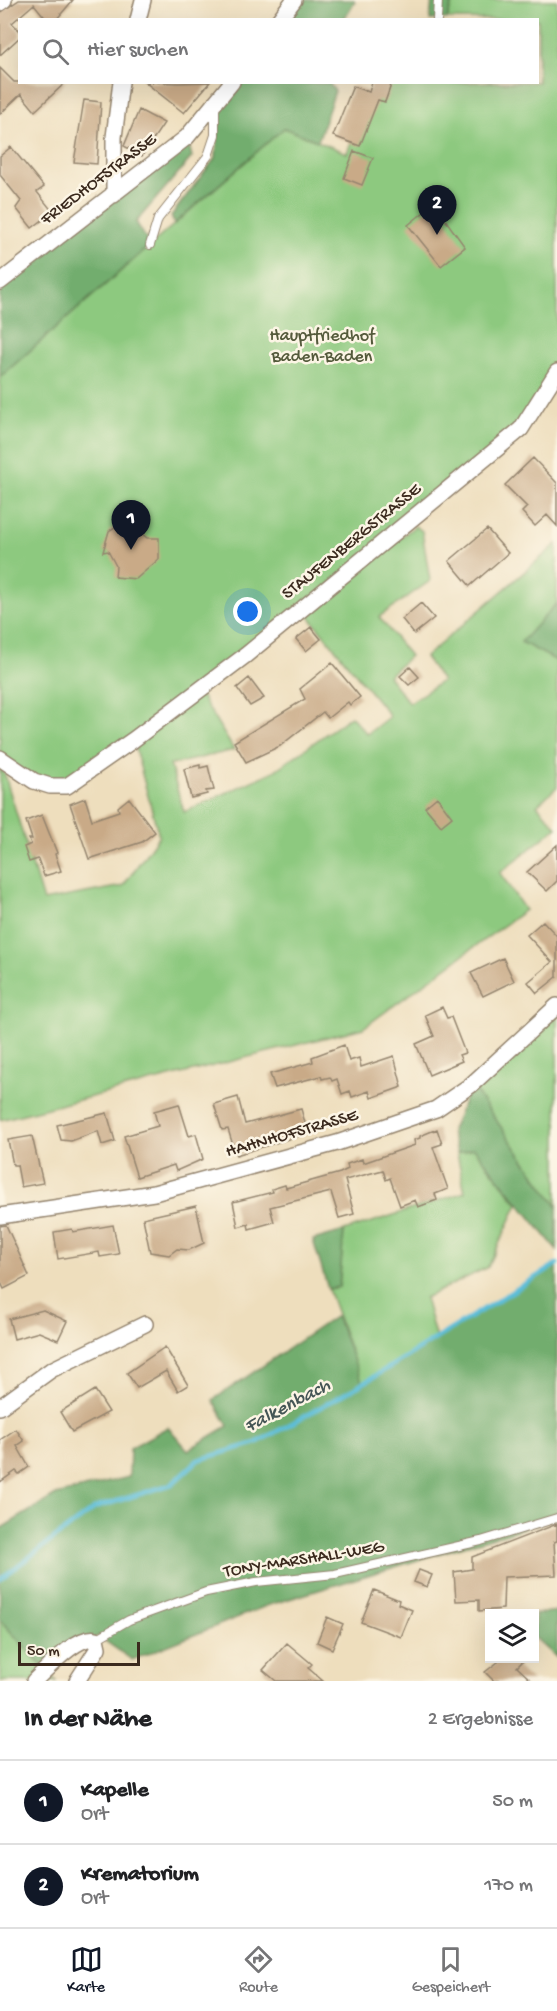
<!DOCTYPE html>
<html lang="de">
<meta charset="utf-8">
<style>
body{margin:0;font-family:"Gochi Hand",sans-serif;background:#f2f2f2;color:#202124}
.controls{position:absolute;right:18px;bottom:18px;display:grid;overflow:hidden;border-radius:0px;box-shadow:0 6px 24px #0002}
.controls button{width:54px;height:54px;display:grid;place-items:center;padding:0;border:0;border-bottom:2px solid #e0e0e0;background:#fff;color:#202124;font:30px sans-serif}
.scale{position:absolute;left:18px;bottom:15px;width:122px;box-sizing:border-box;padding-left:6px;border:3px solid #3b2a1e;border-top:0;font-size:16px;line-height:21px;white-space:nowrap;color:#3b2a1e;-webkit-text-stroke:4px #fcf5e5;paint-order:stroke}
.you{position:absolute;left:248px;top:612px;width:21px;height:21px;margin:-15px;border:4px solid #fff;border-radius:50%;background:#1a73e8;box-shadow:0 0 0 9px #1a73e833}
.badge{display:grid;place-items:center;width:39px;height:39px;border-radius:50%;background:#111827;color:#fff;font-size:20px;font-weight:700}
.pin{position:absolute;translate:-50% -50px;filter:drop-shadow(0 2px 3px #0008)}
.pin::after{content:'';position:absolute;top:32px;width:21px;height:18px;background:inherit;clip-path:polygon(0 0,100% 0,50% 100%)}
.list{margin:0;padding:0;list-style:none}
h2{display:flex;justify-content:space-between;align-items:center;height:78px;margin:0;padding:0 24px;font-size:26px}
h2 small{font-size:20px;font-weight:400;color:#757577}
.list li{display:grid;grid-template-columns:39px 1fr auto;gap:18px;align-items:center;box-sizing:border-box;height:84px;padding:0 24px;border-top:2px solid #e0e0e0}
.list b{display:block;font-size:22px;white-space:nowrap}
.list p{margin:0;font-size:20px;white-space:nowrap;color:#757577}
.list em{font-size:20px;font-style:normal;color:#757577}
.icon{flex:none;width:33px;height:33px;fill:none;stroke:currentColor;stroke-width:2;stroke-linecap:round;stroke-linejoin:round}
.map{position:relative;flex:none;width:557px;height:1681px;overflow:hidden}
.search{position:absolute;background:#fff;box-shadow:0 6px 24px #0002;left:18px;right:18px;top:18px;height:66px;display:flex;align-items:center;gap:15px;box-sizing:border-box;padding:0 21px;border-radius:0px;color:#757577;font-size:22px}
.sheet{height:246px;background:#fff}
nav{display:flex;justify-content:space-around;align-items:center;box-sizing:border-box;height:84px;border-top:2px solid #e0e0e0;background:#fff;font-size:16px;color:#757577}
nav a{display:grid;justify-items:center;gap:3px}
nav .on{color:#111827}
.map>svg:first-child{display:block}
.green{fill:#8dc97f;stroke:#647a4e;stroke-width:1.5}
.forest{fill:#72ad6e;stroke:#566c46;stroke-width:1.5}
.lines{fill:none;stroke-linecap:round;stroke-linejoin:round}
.stream{stroke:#5cbeda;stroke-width:4.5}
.building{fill:#c9aa87}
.lane-casing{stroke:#94846e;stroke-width:10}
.street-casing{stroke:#94846e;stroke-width:18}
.lane{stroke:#fff;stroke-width:8}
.street{stroke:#fff;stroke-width:15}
.labels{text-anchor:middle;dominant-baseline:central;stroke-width:5;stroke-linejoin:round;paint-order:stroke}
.street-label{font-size:18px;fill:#3b2a1e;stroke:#fcf5e5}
.park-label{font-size:18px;fill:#545a3b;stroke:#fcf5e5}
.water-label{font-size:20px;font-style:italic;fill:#455656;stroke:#fcf5e5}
</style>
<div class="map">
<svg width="557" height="1681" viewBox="0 0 557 1681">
<rect width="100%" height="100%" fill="#fcf5e5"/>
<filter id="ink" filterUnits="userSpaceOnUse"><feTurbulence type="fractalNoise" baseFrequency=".0167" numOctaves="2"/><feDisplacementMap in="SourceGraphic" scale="12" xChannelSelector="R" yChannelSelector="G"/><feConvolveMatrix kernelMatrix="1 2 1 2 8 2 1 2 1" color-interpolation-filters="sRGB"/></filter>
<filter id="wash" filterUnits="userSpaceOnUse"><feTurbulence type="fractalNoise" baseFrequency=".008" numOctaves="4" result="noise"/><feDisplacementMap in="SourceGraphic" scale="24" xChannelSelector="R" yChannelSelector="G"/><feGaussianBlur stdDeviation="1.35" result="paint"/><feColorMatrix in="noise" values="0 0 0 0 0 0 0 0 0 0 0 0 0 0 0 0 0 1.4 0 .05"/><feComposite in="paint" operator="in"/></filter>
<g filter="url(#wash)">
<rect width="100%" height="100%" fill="#eedebd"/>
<path class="green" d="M453,0H557V372L521,429L198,691L234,750L170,765L184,812L274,771L351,716L367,734L390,716L307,614L415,526L422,531L430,581L379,617L410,656L388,676L409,703L442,681L425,657L557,544V603L522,642L557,661V787L537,805L557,827L500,873L525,910L363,1028L0,1120V759L43,901L123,886L159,836L133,741L67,786H50L0,758V377L284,128L347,153L373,83L538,82V20L447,19Z
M557,1006V1206L471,1085Z
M474,1148L518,1204L488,1267L425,1298L436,1339L362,1384L328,1289L339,1287L344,1231L465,1192L457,1153Z
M0,1620L56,1681H0Z"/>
<path class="forest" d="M300,0H354L355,1L344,19L286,20Z
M432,0H453L447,19L430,20Z
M240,83H329L335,91L318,141L284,128L174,224L171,216L216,157L219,105Z
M187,137L192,157L136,222L150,245L0,377V282Z
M557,603V661L521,642Z
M471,1085L557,1206V1250L474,1148L457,1153L451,1132Z
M344,1231L339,1287L328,1289L313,1240Z
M557,1265V1518L266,1606L132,1660L98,1636L44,1668L0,1620V1529L56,1495L129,1477L130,1448L168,1427L188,1450L228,1426L213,1400L336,1316L363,1384Z
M557,1611V1658L534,1637L535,1614Z"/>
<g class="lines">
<path class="stream" d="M0,1579L95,1508L172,1484L198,1460L256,1443L362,1384L557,1264"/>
</g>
<g id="blocks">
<path class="building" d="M19,0H73L56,20H47L34,4L12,23L20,31V37L0,55V13Z
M0,68L14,82H66L35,111L21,94L0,114Z
M145,82L178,83L210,82L184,113Z
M372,82H392L385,102L378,100L360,146L333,136L353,86L369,92Z
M84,100L101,102L97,164L74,162Z
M139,110L164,123L142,156L124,146Z
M11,147L44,187L37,192L53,212L32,228L16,208L21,201L0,175V156Z
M354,151L373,158L362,185L344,178Z
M434,204L465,247L441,266L408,225Z
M533,458L557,483V526L547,515L535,526L522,512L527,507L505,485Z
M121,523L133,526L147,538H159V559L136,579L115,577L116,566L108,551L103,552L109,531Z
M487,529L508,553L470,586L449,561Z
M421,603L434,618L414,634L402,619Z
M311,627L321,639L306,651L296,639Z
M332,663L360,697L350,705L348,702L328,718L323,712L280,746L246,762L234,742L305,699L300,689Z
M410,667L419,677L409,685L400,676Z
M249,678L264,698L250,706L237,688Z
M200,765V768L208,766L214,790L206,791L207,794L191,798L184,769Z
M437,797L452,817L441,826L425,807Z
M85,798L92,820L119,811L118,807L129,798L155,832L142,842L89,859L70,804Z
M42,815L57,853L55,854L61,871L44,876L38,859L29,862L24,847L31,844L29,839H32L26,821Z
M557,845V881L547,891L527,872Z
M543,921L557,936V977L537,993L528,982L552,962L527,935Z
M503,958L514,981L483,996L471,973Z
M442,1007L447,1018L451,1017L465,1053L459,1055L462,1061L429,1075L416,1044L434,1036L425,1015Z
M344,1045L349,1061L359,1058L361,1067L394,1056L402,1087L371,1098L369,1091L352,1097L350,1091L342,1094L337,1079L332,1081L330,1077L322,1079L321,1076L275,1088L270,1074L313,1062L312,1057Z
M238,1097L245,1124L301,1109L308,1133L236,1155L228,1129L222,1130L214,1104Z
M179,1104L189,1136L196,1134L203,1159L176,1171L174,1165L137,1177L124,1136L158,1126L154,1111Z
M107,1113L115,1141L102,1145L98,1131L71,1141L61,1140L57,1125Z
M437,1129L442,1144L433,1147L448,1189L435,1194L437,1200L418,1207L415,1200L400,1206L390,1178L386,1180L383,1170L345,1180L354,1214L339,1218L331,1192L270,1207L274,1222L249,1229L248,1224L238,1227L233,1202L273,1192L272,1189L285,1185L286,1188L340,1173L348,1169L347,1164L362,1159L363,1163L415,1145L414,1140L420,1138V1136Z
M32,1136L43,1183L21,1187L17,1165H13L8,1140Z
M196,1206L204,1243L189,1250L177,1249L169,1255L150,1252L143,1218Z
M6,1225L29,1276L4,1289L0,1281V1226Z
M113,1225L119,1254L100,1257L99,1252L58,1259L54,1232L72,1229L73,1232Z
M43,1310L67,1321L58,1340L39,1332L14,1339L9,1319Z
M165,1347L188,1385L178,1391L166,1371L137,1388L127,1373Z
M95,1390L109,1412L72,1432L60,1412Z
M16,1429L24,1441L17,1446L29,1467L19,1474L16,1471L0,1482V1440Z
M557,1524V1541L554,1542L556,1575L504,1577L503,1609L479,1611V1600L456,1601L454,1572L472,1569V1557Z
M419,1570L432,1575L427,1587L414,1582Z
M374,1590L399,1600L398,1604L412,1610L401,1637L361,1622Z
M327,1617L343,1624L332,1649L317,1642Z
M287,1643L312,1664L308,1668L323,1681H276L263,1670Z
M502,1659H525L517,1667L532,1681H494L485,1672Z"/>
</g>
</g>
<g filter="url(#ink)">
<use href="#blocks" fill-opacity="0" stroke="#94846e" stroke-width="1.5"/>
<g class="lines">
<defs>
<path id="lane" d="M437,20L438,0
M150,245L158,219L208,156L215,135V106
M96,1639L129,1620L206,1592L256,1582L335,1574L481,1541L557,1518"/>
<path id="street" d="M0,3L4,0
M138,20L143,0
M279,20L294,0
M114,195V137L121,82
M0,282L187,137L232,82
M0,758L34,781L50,786H67L133,740L246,655L521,429L557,372
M0,1216L154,1193L337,1143L436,1109L471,1085L557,1006
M0,1407L51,1370L145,1324
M34,1681C48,1668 78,1634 96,1639L98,1648L77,1681"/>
</defs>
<use href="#lane" class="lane-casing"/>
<use href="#street" class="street-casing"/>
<use href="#lane" class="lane"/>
<use href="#street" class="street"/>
</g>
</g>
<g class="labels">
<g class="street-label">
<text transform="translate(99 180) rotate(-37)">FRIEDHOFSTRASSE</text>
<text transform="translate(352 542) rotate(-39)">STAUFENBERGSTRASSE</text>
<text transform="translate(292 1134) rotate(-16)">HAHNHOFSTRASSE</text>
<text transform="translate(304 1560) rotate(-9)">TONY-MARSHALL-WEG</text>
</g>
<g class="park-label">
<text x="322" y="336">Hauptfriedhof<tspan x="322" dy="21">Baden-Baden</tspan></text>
</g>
<g class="water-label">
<text transform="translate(288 1407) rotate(-28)">Falkenbach</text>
</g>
</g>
</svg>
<div class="controls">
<button><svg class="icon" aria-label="layers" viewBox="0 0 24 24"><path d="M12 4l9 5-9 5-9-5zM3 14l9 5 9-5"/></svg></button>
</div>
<div class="scale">50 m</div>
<div class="you"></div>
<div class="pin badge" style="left:131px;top:550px">1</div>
<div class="pin badge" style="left:437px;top:235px">2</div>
<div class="search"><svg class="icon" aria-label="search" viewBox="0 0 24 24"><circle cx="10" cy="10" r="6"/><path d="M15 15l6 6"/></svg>Hier suchen</div>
</div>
<section class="sheet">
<h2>In der Nähe<small>2 Ergebnisse</small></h2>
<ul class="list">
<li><span class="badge">1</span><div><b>Kapelle</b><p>Ort</p></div><em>50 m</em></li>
<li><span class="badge">2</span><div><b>Krematorium</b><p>Ort</p></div><em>170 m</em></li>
</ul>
</section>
<nav>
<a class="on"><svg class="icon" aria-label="map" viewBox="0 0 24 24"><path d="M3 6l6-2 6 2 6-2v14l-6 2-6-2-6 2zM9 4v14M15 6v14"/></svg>Karte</a>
<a><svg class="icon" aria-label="directions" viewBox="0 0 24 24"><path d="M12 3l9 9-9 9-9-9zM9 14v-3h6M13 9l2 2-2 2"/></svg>Route</a>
<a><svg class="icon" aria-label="saved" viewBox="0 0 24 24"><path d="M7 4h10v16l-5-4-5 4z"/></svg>Gespeichert</a>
</nav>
